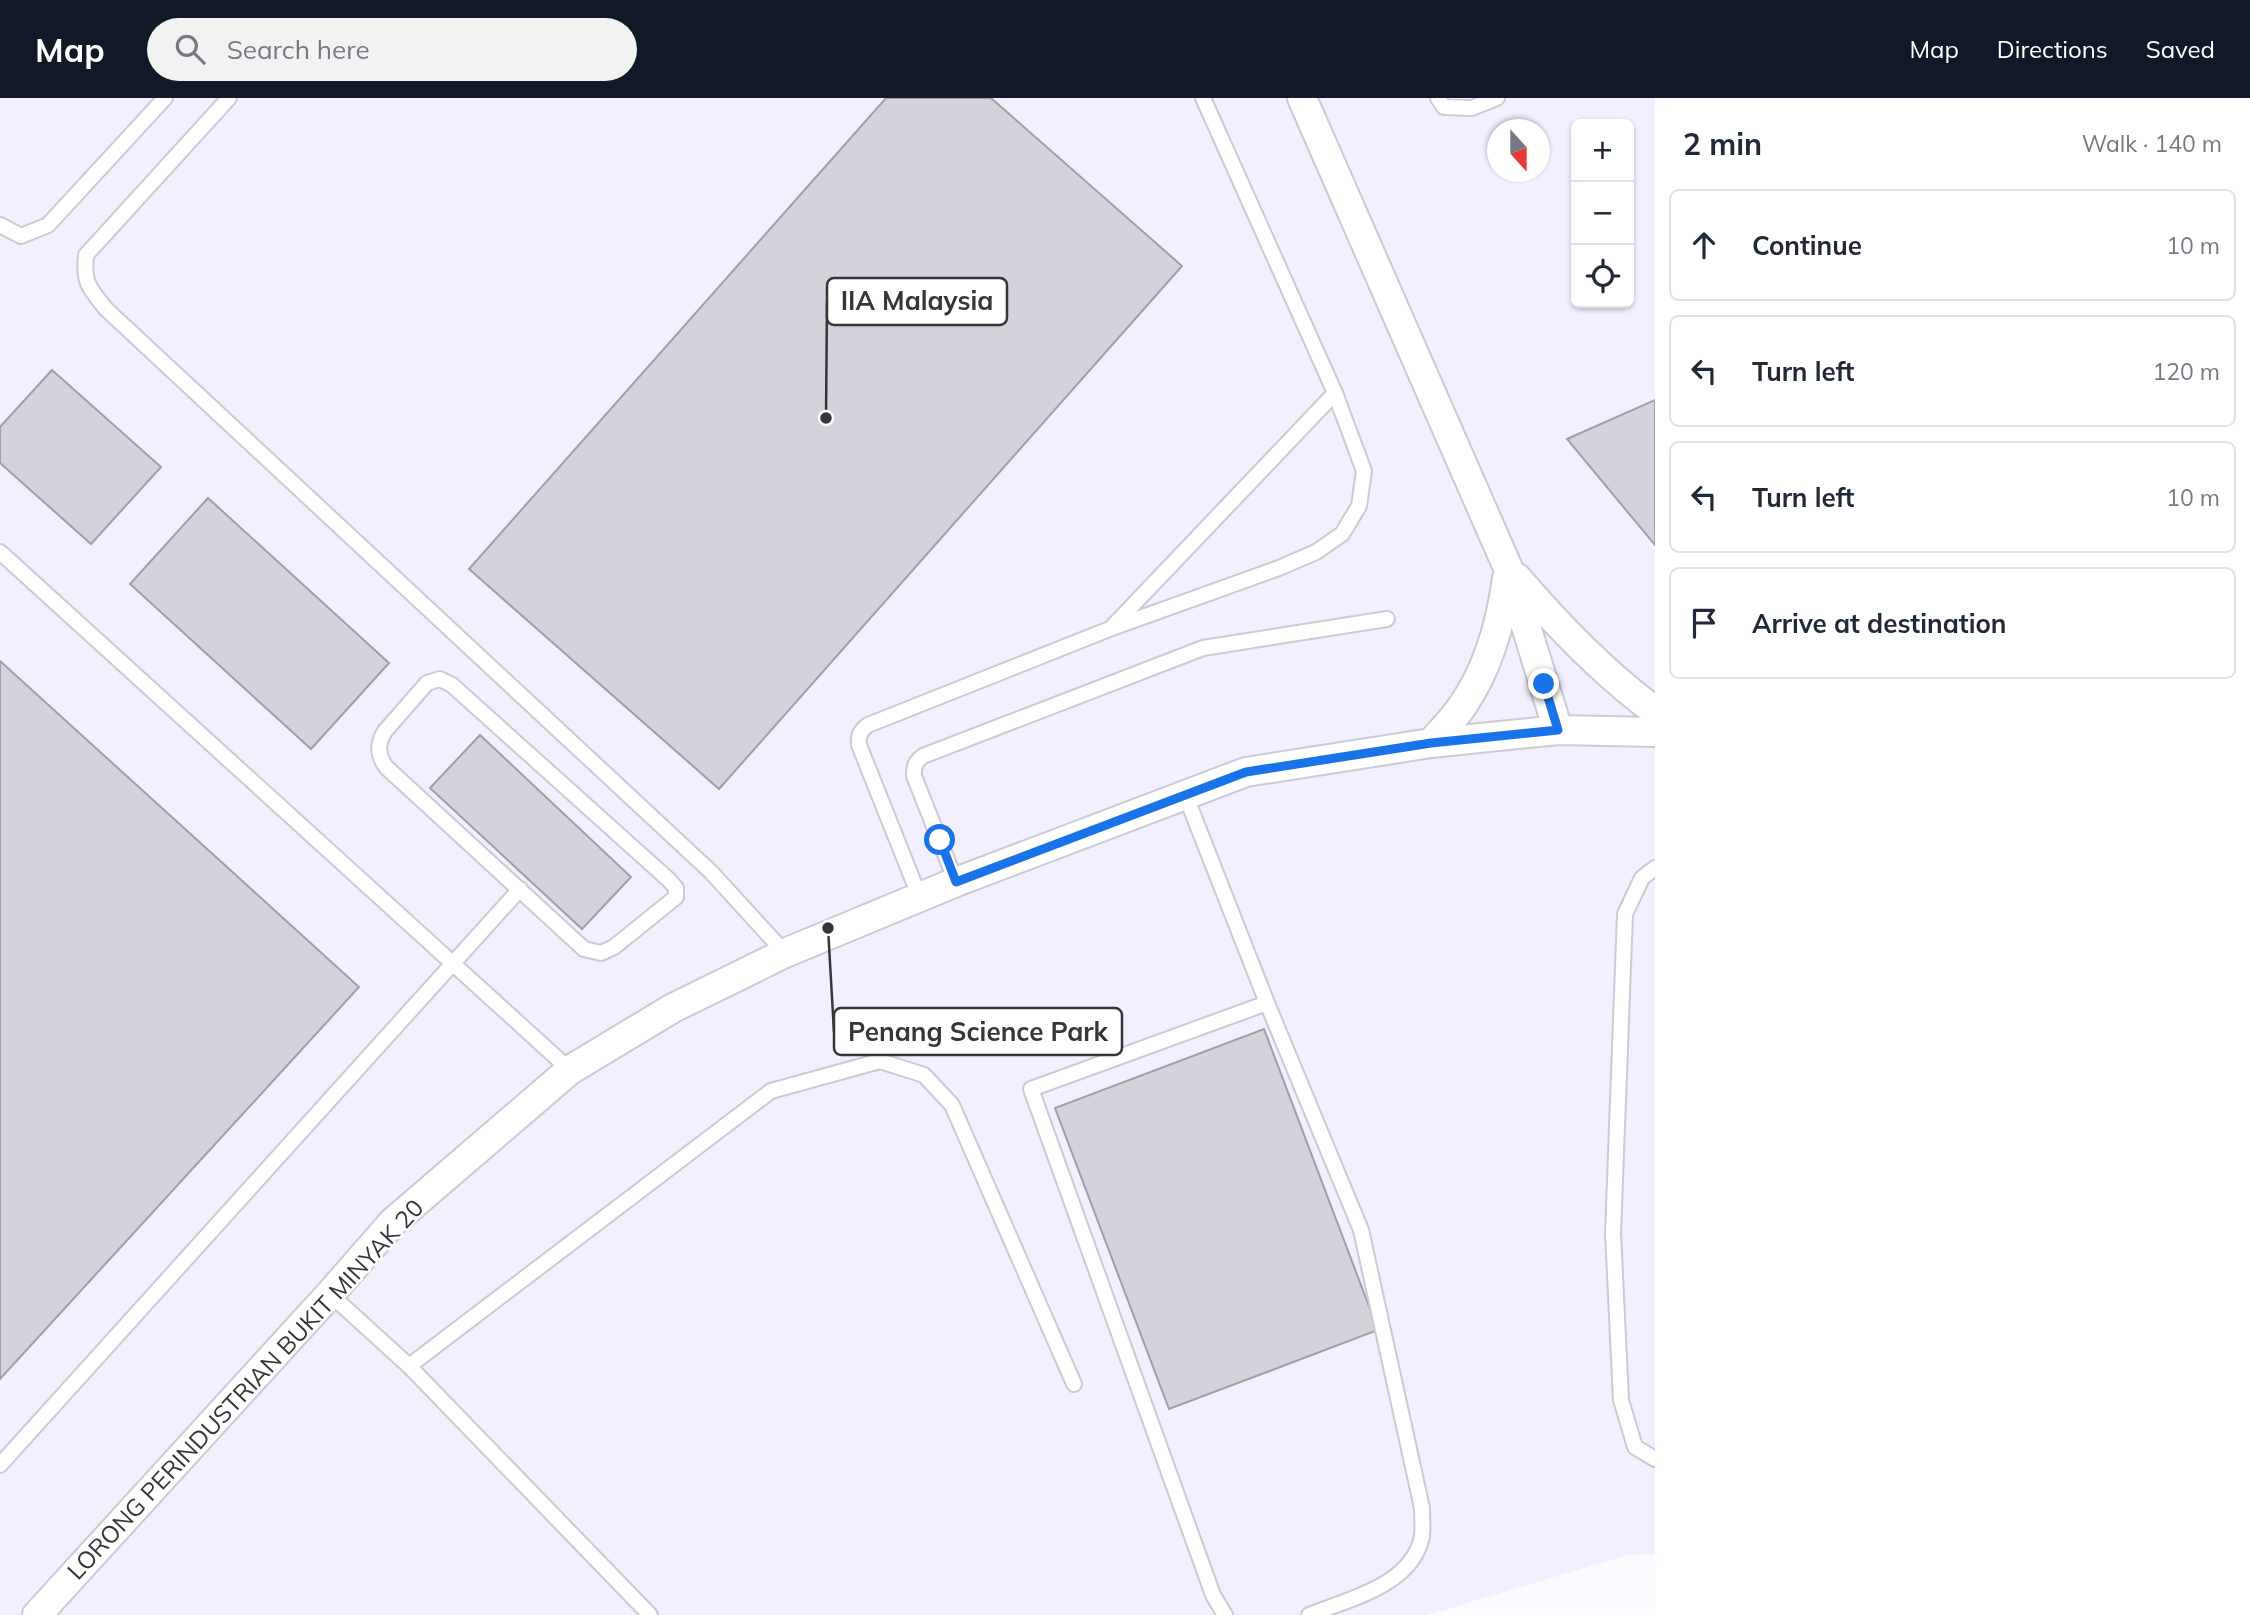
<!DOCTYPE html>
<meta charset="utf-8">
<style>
body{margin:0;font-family:Mulish,sans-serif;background:#f2f2f3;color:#1f2937}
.controls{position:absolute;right:21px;top:21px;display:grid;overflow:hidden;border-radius:10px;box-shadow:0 2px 5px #0004}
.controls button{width:63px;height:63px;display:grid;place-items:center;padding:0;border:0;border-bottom:2px solid #e0e1e3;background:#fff;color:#1f2937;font:35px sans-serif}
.compass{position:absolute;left:1487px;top:21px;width:63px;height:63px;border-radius:50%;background:#fff;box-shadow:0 2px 5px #0004;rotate:159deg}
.stop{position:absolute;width:21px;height:21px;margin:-16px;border:5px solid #1a73e8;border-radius:50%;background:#fff}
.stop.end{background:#1a73e8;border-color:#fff;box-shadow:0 2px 7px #0008}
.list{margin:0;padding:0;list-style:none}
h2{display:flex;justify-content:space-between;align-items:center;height:91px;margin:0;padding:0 28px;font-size:30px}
h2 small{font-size:23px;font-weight:400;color:#747a83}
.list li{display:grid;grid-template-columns:46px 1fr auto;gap:21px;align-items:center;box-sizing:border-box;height:112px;margin:0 14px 14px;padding:0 14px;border:2px solid #e0e1e3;border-radius:10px}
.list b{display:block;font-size:26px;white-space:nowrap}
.list em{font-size:23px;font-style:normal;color:#747a83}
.icon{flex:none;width:38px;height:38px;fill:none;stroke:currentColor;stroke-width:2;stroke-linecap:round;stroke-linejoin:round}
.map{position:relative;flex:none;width:1655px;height:1517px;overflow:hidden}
header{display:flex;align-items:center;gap:42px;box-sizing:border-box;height:98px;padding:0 35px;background:#111827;color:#fff}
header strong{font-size:33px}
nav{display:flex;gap:38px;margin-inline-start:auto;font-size:24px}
.search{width:490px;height:63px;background:#f2f2f3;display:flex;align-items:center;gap:18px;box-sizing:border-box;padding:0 24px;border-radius:38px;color:#747a83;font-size:26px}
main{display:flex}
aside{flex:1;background:#fff}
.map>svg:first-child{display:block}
.built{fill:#f2efff;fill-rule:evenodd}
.building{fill:#d4d2db;stroke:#a09fa7;stroke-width:2}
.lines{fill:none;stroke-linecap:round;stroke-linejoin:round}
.lane-casing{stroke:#cccad2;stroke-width:18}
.street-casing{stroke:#cccad2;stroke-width:32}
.lane{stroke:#fff;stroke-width:14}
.street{stroke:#fff;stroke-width:28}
.route{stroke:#1a73e8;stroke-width:9}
.labels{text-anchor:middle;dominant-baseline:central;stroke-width:5;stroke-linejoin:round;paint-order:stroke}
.street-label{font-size:24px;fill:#363539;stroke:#fff}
.leader{fill:none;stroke:#363539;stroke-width:2.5}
.callout-dot{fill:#363539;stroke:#fff;stroke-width:2.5}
.callout{fill:#fff;stroke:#363539;stroke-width:2.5}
.callout-label{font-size:26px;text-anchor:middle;font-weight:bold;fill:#363539}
</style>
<header>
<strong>Map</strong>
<div class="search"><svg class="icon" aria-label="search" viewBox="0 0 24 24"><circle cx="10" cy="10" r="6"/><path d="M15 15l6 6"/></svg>Search here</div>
<nav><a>Map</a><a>Directions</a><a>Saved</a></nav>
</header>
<main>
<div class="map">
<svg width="1655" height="1517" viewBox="0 0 1655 1517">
<rect width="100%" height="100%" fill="#fbfaff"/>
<path class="built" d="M0,0H1655V1456L1628,1457L1427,1517H0ZM1576,26H1629V205H1576ZM1498,32H1540V74H1498Z"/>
<path class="building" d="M886,0H991L1182,168L719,691L469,471Z
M52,272L161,369L91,446L0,365V329Z
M1655,302V447L1567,341Z
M208,400L389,565L311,651L130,486Z
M0,563L359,889L0,1281Z
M480,637L631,779L582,831L430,690Z
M1264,931L1378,1232L1169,1311L1055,1010Z"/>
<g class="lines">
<defs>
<path id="lane" d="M229,0L86,157C83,185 89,190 106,211L711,774L785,855
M1438,0L1444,9L1472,10L1497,0
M0,127L21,138L48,127L165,0
M0,454L570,972
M1114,527L1335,295
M440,581L452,587L669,782L676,790V799L614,849L601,855L584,851L386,669C377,656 377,646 385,633L427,585Z
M1185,696L1267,905L1361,1132L1422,1410C1422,1419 1423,1429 1422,1438C1413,1487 1349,1501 1309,1517
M1655,770L1642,780L1625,816L1613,1135L1621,1302L1635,1349L1655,1361
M956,784L914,678C914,668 915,664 923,658L1203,550L1387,521
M920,800L859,647C858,638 860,633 868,627L1112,530L1279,470L1316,454L1342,436L1359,408L1364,373L1335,295L1203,0
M330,1196L409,1268L771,993L880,963L924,977L952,1007L1074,1286
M409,1268L650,1517
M0,1367L520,791
M1225,1517L1213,1497L1031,991L1267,905"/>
<path id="street" d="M1302,0L1508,470L1558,632
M1517,480C1559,529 1603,575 1655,613
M1431,645C1441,633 1454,621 1463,607C1489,569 1501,525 1507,480
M37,1517L330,1196L393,1124L570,972L673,910L785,855L956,784L1246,674L1431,645L1558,632L1655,634"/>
</defs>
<use href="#lane" class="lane-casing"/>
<use href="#street" class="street-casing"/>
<use href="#lane" class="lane"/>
<use href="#street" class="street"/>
</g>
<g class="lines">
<path class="route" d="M940,742L956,784L1246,674L1431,645L1558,632L1544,586"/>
</g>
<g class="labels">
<g class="street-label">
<text transform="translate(245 1291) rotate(-47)">LORONG PERINDUSTRIAN BUKIT MINYAK 20</text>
</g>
</g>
<path class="leader" d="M826 320L827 203M828 830L834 934"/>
<g class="callout-dot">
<circle cx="826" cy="320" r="7"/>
<circle cx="828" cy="830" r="7"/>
</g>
<g class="callout">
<rect x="827" y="180" width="180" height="47" rx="7"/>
<rect x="834" y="910" width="288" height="47" rx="7"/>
</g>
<g class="callout-label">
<text x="917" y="212">IIA Malaysia</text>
<text x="978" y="943">Penang Science Park</text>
</g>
</svg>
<div class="controls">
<button>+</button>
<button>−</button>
<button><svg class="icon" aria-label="locate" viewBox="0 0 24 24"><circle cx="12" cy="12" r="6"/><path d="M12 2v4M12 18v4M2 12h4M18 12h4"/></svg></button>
</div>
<svg class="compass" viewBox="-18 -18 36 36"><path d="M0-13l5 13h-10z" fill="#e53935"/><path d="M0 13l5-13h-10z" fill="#747a83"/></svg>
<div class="stop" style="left:940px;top:742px"></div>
<div class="stop end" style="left:1544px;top:586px"></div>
</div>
<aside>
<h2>2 min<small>Walk · 140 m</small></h2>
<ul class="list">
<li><svg class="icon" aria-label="ahead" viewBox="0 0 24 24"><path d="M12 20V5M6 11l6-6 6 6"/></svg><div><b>Continue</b></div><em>10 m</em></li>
<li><svg class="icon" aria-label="left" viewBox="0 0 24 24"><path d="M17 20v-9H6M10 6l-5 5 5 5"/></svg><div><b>Turn left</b></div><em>120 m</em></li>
<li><svg class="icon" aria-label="left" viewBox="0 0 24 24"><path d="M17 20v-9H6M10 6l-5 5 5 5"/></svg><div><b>Turn left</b></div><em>10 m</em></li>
<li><svg class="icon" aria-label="arrive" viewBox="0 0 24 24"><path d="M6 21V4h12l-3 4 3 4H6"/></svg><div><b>Arrive at destination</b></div></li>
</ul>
</aside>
</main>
